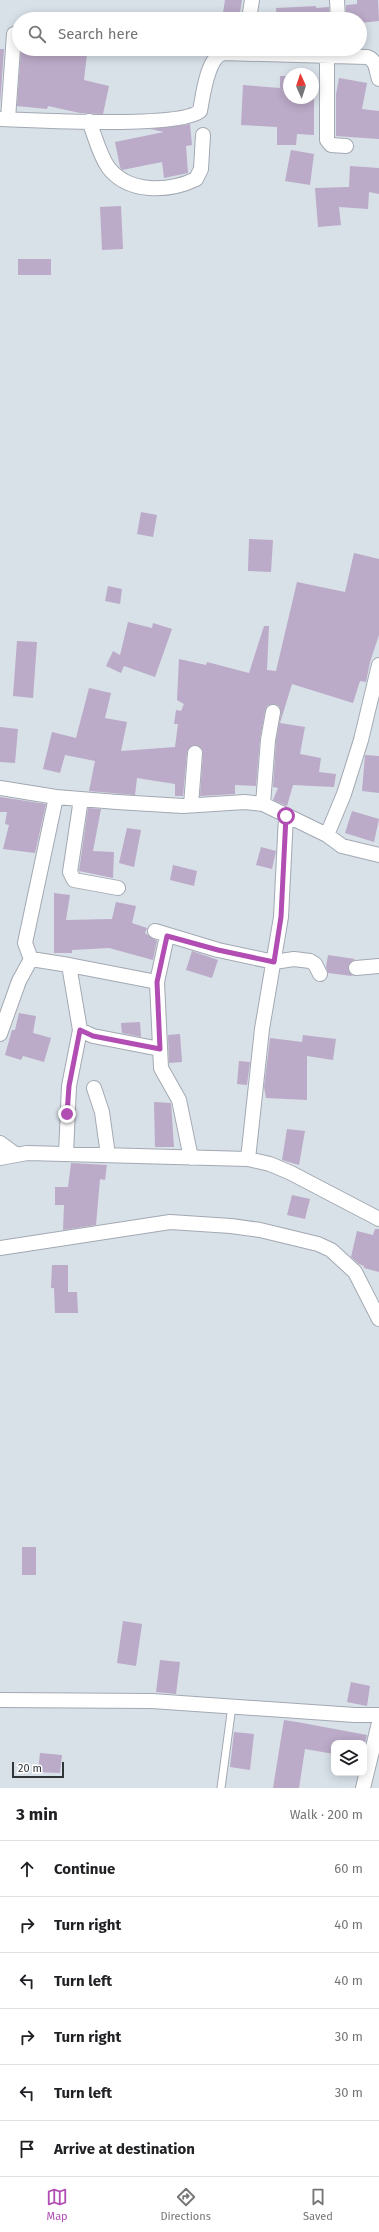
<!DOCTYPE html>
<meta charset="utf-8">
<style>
body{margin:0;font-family:"Fira Sans",sans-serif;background:#f6f6f6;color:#202124}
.controls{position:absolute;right:12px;bottom:12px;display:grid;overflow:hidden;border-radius:8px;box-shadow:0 2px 10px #0003}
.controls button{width:36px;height:36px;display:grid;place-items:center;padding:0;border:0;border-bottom:1px solid #e0e0e0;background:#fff;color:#202124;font:20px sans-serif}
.compass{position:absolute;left:283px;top:68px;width:36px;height:36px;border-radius:50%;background:#fff;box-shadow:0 2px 10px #0003;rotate:357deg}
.scale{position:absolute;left:12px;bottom:10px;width:52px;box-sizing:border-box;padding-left:4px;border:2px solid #323538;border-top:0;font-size:11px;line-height:14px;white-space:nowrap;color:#323538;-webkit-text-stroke:3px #fff;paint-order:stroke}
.stop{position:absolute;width:12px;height:12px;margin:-9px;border:3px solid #b24db3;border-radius:50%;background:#fff}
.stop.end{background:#b24db3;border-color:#fff;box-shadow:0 1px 4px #0008}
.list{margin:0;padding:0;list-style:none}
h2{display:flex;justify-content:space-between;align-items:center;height:52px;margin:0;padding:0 16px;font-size:17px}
h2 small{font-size:13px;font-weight:400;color:#757577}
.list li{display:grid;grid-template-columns:26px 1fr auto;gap:12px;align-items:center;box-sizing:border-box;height:56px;padding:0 16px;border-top:1px solid #e0e0e0}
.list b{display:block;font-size:15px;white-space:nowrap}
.list em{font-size:13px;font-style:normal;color:#757577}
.icon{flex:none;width:22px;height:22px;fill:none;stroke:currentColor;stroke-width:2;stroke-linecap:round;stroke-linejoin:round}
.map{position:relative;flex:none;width:379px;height:1788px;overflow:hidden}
.search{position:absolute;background:#fff;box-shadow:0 2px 10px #0003;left:12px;right:12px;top:12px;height:44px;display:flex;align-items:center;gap:10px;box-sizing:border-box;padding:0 14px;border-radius:22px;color:#757577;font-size:15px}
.sheet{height:388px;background:#fff}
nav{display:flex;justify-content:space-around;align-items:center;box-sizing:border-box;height:56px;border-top:1px solid #e0e0e0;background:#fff;font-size:11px;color:#757577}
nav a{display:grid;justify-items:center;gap:2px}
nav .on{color:#b24db3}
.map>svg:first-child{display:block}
.building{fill:#bbaac8}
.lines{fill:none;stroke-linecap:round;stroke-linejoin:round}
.service-casing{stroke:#a3a9b2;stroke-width:9}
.minor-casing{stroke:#a3a9b2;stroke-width:16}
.service{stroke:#fff;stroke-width:7}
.minor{stroke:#fff;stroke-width:14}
.route{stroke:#b24db3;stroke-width:5}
</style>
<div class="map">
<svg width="379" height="1788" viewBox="0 0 379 1788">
<rect width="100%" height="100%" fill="#d8e0e8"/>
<path class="building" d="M225,0H242L239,19H222Z
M357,0H378L379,21L360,23V19H346V5L357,4Z
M316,6V8L329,7V19H277L276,8Z
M0,49H4L0,105Z
M21,49L87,54L84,80L109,86L103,114L80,113L48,106L47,109L17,106Z
M314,75V135L297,134L296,145H277V127L241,125L243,85L280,88V76H289V98H313Z
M339,78L367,83L362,109L379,111V139L336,136V94Z
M190,124L192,145L186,146L188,173L164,178L162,162L122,170L120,167L115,142L164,132L150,129Z
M291,150L314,154L310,185L285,181Z
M350,166L379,168V194L369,192L368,209L339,207L341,225L318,227L315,188L349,187Z
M121,206L123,249L102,250L100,207Z
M18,259H51V275H18Z
M141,512L157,515L153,537L137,534Z
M249,539L273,540L271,572L248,571Z
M354,553L379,559V635L370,662L366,682L360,681L353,703L292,684L280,723L305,727L300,754L321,758L319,772L336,774L334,787L293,785L287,806L273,800L278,788L273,787L276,741L281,713L279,706L274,704L267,706L265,711L260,739L256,786L235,785V794L200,796L203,753L202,749L196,745L191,746L187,752L183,796H175V784L137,778L135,795L89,791L95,761L65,755L60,773L43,769L52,732L76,738L89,688L111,693L105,718L127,722L121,751L175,747L178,724H174L176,710L181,711L184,704L177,700L179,659L206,665L207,662L249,673L264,626H269L267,670L276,671L297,582L345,592Z
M108,586L122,589L120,604L105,601Z
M128,622L152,628L153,623L172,629L155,677L124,666L121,673L106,666L113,651L120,655Z
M17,641L37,642L33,698L13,696Z
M0,727L18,729L15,763L0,762Z
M365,755L379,756V793L362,791Z
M0,797L46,804L35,853L3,849L9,825L5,824L7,812H0Z
M88,808L101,809L93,851L114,852L113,878L79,871Z
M352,811L379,819L374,842L345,833Z
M127,828L141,830L134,867L119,863Z
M261,847L276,851L272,869L256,865Z
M173,865L197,871L194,886L170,880Z
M54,893L70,895L66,920L112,919L116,902L136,906L132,923L147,928L145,933L157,941L153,960L109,948L72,950V953H54Z
M192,951L218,960L212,978L186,970Z
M328,955L355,959L349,964L348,968L352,976L328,973L326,967Z
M19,1013L36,1016L33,1033L51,1038L44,1062L23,1056L21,1060L5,1055L12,1030H15Z
M140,1022L141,1037L122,1033L121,1023Z
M180,1034L182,1062L169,1063L168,1035Z
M303,1035L336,1039L333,1060L307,1056V1100L266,1098L264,1087L270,1038L302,1042Z
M239,1061L250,1062L247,1085L237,1084Z
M154,1102L171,1103L174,1147H155Z
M287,1129L305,1131L299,1165L282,1160Z
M71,1163L107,1165L105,1180L100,1179L96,1225L63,1230L64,1205H55V1187H68Z
M292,1195L310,1199L305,1219L287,1215Z
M375,1229H379V1272L364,1268V1266L359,1264L351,1257L357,1231L373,1235Z
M52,1265H68V1292H77L78,1313H55L54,1288H51Z
M22,1547H36V1575H22Z
M123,1621L142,1624L136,1666L117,1663Z
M160,1660L180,1662L176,1694L156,1692Z
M351,1682L370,1686L367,1706L347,1702Z
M284,1720L297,1722L367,1735L365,1743H334V1754L305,1749L299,1788H273Z
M234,1732L254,1734L250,1770L230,1767Z
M40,1753L62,1755L60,1773L38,1772Z"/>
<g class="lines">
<defs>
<path id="service" d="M221,1788L232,1706"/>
<path id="minor" d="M337,0L338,19
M249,19L252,0
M327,55V140L331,145L346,146
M0,119C34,120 179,129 200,111C203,95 207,58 223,53L367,57C377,60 376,71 379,79
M8,119L14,34
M89,121C95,136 99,154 108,167C128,194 169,192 196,179L201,169L203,135
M0,788L56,797L117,802L183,806L245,802L263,804L327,835L342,846L379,855
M81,799L70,872L74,880L118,888
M263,804L268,740L273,712
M191,805L195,753
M327,835L344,794L361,740L379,665
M155,931L218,950L274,962L294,959L310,961L315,964L320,974
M167,936L157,982L161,1068L179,1100L191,1158
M31,959L69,965L80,1030L93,1036L160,1049
M69,965L157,982
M356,968L379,966
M0,1034L19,981L31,959L25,943L56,797
M94,1088L102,1112L108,1155
M0,1143L15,1154
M66,1154L69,1086L80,1030
M0,1158L27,1153L248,1159L270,1164L291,1173L379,1219
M248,1159L262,1029L281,917L286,816
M0,1248L170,1222L231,1226L260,1230L318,1244L331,1250L355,1272L379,1319
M0,1700L152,1701L355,1715H379
M363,1788L379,1723"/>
</defs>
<use href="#service" class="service-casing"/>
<use href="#minor" class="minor-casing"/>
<use href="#service" class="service"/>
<use href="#minor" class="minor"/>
</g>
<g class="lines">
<path class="route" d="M67,1114L69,1086L80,1030L93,1036L160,1049L157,982L167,936L218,950L274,962L281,917L286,816"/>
</g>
</svg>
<div class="controls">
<button><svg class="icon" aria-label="layers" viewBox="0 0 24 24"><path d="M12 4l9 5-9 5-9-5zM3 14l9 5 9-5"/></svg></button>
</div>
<svg class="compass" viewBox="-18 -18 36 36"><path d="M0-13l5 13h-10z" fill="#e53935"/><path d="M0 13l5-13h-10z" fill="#757577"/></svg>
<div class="scale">20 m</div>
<div class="stop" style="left:286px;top:816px"></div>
<div class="stop end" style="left:67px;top:1114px"></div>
<div class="search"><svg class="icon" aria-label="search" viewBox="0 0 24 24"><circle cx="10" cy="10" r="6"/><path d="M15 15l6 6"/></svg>Search here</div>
</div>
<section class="sheet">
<h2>3 min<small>Walk · 200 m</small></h2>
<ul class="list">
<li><svg class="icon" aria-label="ahead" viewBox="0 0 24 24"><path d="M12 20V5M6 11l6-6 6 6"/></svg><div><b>Continue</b></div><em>60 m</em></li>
<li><svg class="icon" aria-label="right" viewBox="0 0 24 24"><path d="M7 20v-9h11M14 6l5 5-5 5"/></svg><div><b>Turn right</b></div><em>40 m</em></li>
<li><svg class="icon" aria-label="left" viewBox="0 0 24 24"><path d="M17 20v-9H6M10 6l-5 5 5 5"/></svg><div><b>Turn left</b></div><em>40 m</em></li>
<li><svg class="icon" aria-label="right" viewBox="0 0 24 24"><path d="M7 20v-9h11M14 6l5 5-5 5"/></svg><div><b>Turn right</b></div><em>30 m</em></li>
<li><svg class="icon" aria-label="left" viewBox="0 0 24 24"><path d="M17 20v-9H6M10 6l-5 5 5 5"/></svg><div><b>Turn left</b></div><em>30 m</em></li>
<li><svg class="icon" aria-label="arrive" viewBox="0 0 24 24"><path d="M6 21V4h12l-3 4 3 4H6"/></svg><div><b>Arrive at destination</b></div></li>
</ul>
</section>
<nav>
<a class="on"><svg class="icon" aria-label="map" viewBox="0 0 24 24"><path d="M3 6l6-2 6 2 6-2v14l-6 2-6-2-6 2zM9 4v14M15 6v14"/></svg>Map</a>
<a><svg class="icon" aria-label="directions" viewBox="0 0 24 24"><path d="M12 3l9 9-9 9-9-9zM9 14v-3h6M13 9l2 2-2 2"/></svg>Directions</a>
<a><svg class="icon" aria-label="saved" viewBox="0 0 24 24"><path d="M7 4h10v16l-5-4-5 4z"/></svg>Saved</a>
</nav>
